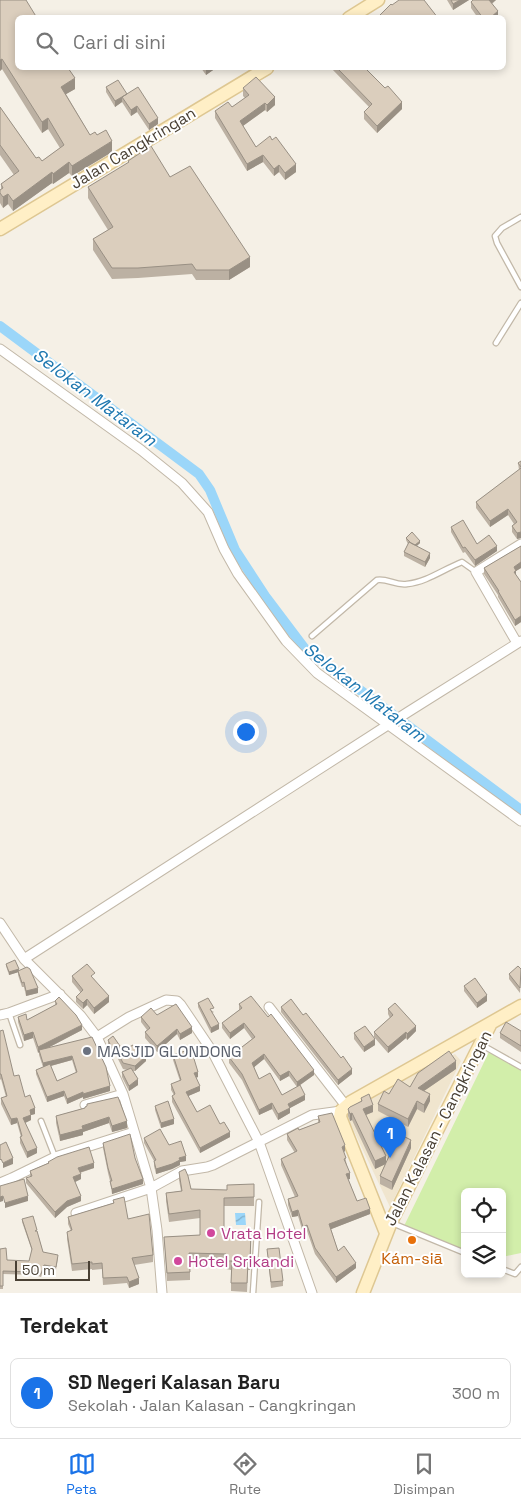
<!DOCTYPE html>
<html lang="id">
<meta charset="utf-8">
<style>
body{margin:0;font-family:"Space Grotesk",sans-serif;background:#f2f2f2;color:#222}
.controls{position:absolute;right:15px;bottom:15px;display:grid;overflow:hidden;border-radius:8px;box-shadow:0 2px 8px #0003}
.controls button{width:45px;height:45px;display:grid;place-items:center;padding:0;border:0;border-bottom:1px solid #e0e0e0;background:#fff;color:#222;font:25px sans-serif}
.scale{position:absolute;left:15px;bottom:12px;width:75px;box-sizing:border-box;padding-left:5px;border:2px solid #494034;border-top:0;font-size:14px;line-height:18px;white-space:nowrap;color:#494034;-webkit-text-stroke:4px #fff;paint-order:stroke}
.you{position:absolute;left:245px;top:731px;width:18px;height:18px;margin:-12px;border:4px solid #fff;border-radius:50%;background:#1a73e8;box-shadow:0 0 0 8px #1a73e833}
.badge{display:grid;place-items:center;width:32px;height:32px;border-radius:50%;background:#1a73e8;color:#fff;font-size:16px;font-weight:700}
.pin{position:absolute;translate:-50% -41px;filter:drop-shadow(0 1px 2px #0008)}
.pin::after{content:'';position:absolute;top:26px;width:18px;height:15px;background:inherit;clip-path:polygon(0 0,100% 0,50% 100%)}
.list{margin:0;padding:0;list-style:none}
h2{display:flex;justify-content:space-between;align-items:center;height:65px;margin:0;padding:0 20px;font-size:21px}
h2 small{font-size:16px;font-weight:400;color:#767676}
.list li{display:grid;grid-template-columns:32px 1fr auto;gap:15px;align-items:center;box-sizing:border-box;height:70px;margin:0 10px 10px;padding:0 10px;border:1px solid #e0e0e0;border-radius:8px}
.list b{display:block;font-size:19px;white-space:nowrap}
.list p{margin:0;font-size:16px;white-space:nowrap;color:#767676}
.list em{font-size:16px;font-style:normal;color:#767676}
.icon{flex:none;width:28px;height:28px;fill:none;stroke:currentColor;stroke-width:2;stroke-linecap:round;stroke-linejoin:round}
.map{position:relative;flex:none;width:521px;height:1293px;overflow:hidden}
.search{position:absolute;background:#fff;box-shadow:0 2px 8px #0003;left:15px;right:15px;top:15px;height:55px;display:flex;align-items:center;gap:12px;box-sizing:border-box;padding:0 18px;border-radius:8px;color:#767676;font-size:19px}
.sheet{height:145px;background:#fff}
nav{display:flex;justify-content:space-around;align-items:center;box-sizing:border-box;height:70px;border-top:1px solid #e0e0e0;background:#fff;font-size:14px;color:#767676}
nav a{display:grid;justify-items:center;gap:2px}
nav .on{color:#1a73e8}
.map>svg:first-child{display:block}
.education{fill:#f0e5ce}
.park{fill:#d2eeaa}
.water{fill:url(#water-waves)}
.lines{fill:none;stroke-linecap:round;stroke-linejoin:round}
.canal{stroke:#9bd6f9;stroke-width:10}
.service-casing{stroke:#c2b8a8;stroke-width:7}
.minor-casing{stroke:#c2b8a8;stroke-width:11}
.secondary-casing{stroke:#dec792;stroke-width:15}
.service{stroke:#fff;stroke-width:4.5}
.minor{stroke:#fff;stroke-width:9}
.secondary{stroke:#ffefc6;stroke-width:12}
.wall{fill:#bcb1a3;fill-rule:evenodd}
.shaded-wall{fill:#999084}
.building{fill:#dbcebd;stroke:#999084}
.worship-dot{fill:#6b7280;stroke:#fff;stroke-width:2}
.hotel-dot{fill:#d1479c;stroke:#fff;stroke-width:2}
.food-dot{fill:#e8710a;stroke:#fff;stroke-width:2}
.labels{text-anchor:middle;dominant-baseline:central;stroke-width:4;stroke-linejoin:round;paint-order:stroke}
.street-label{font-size:16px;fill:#494034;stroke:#fff}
.worship-label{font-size:16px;fill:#5b616d;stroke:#fff;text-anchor:start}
.hotel-label{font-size:16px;fill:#b23c85;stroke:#fff;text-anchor:start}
.food-label{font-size:16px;fill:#c56008;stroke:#fff}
.water-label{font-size:18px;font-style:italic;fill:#1f78b0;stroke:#fff}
</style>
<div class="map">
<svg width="521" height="1293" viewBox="0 0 521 1293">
<defs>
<pattern id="water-waves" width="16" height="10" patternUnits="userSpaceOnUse" patternTransform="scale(1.25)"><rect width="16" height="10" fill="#9bd6f9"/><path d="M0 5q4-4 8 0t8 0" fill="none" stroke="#80afca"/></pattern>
</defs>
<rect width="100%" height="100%" fill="#f5f0e6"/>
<path class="education" d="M455,1054L461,1061L390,1207L344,1110Z"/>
<path class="park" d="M489,1052L521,1069V1253L502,1257V1192H465V1252L404,1226Z"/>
<path class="water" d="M235,1213H245L246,1225H236Z"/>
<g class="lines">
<path class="canal" d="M0,326L199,474L210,490L235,550L265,596L305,649L521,810"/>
<defs>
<path id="service" d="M521,217L502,228L495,236L497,243L521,287
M496,343L521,303
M312,636L377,580C387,578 396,586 407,584C427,582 444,569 462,562L476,572
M9,1013L20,1045
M482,1045L521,1067
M41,1121L55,1157
M392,1223L465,1253
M502,1269L515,1274L521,1267
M253,1293L259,1202"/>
<path id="minor" d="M0,349L141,450L182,483L208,512L224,549L238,574L286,641L317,673L521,821
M517,643L476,572L521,544
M0,923L24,959L81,1016L97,1037L123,1094L151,1188L157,1230L162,1293
M24,959L408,712L521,641
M269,1007L346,1106
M0,1015L9,1013L60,994
M97,1037L129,1017L166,1000L177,1001L181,1005L212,1051L259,1142L312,1293
M85,1105L123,1094
M0,1183L12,1178L55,1157L134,1132
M76,1213L151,1188L182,1171L207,1167L213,1165L312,1115L341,1111"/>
<path id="secondary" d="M349,18L378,0
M0,229L267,68
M386,1233L340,1117L341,1111L351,1102L521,1006
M363,1293L391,1222L491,1023"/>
</defs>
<use href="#service" class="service-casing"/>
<use href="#minor" class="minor-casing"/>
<use href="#secondary" class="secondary-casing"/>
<use href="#service" class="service"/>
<use href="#minor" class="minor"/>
<use href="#secondary" class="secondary"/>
</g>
<path class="wall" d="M0,0L75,89L66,94L90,135H97L112,152L72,176L69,173L53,184L52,183L13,211L8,204L3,208L0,203V190L1,189V184L14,175L0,155V107L36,158L42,161L60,148L48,129L42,133L2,69L0,71Z
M447,0H469L453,10Z
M496,0L492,4L497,18H478L471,8V2Z
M201,68H216L206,75Z
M331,68H365L402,109L377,133L364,119V112L369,107Z
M106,87L127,94L158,124L149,130L137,112L131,116L122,102L115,107L106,92Z
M243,88L275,105L267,112L265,110L243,126L256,147L296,172L285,180L279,172L274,176L263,162L247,171L215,118V111L232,107L245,98L243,96Z
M128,161L170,177L250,267L229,280H196L192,274L138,278L112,279L93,250V239L108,230L88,198V187L128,163Z
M521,461V538L517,539L512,532V526L514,524L508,515L490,527L476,508V502L519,470L518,463Z
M451,527L477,544L497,551L475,566L465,552L463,553L451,532Z
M406,538L420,543L417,546L430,558L425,567L404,556V552L408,544L406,540Z
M521,546V568L516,571V575L521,582V622L515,626L498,597V595L484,574V568Z
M6,964L19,970L38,993L26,996L24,987H22L18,975V972L9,975L6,966Z
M521,969L520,993L509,979V974Z
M72,976L95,979H94L109,1002L94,1014L87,1005L83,1009L76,1002V997L81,993L72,982Z
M464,986L487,1001L477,1008L464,991Z
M55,1001L82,1030L46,1049L92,1037L110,1091L83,1099V1097L67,1104L64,1096L47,1102L36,1074V1070L43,1067L39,1055V1052L38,1053L33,1038L24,1041L18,1022V1017L27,1020L55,1005ZM72,1060L76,1073L57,1081L51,1066Z
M198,1003L214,1012L212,1013L219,1029L211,1033L198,1007Z
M239,1004L314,1075L299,1086L305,1100L290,1108V1113L278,1120L272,1109L259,1115L242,1080L229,1063V1057L252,1039L244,1028L230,1039L222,1028V1023L239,1010ZM264,1059L280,1081L289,1076L297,1087L282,1095L259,1079L254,1067Z
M281,1007L303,1015L352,1074L338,1085L281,1012Z
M388,1009L416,1031L407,1040L406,1038L388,1053L374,1037V1032L390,1018L388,1014Z
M157,1015L192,1033L180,1040L177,1034L157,1052L145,1038V1032L147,1030L141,1022V1017Z
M0,1031L14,1076L25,1097L35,1114L31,1115V1120L25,1123L37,1153L27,1158L20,1143V1137H21L17,1123L11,1125L1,1104V1098L6,1097L1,1079L0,1080Z
M521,1031V1052L500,1038V1033Z
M354,1033L375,1045L364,1052L354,1039Z
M108,1040L120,1051L113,1056L108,1045Z
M118,1053L138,1054L146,1061L135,1071H133L138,1085L129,1091L122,1077V1072L127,1070L123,1069L118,1059Z
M173,1055L198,1077L196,1078L200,1091L188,1096L197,1112L220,1124L230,1137L200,1153L172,1102V1096L174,1095L171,1090V1084L180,1081L173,1060Z
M456,1069L424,1091L430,1101L424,1113L417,1109L408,1127L378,1111V1104L389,1094L410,1087Z
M361,1098L373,1112L366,1115L386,1163L411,1148L392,1190L380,1184V1176L385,1164L375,1169L352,1120L350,1121L348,1116V1109L361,1101Z
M87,1104L127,1128L112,1132L109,1123L83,1132V1135L60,1141L56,1123V1116L85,1108L87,1106Z
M155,1106L174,1124L161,1128L155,1110Z
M318,1116L345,1151L344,1152L350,1179H348L357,1201L370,1214L331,1229L338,1251L356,1268L336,1283L315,1254L307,1231L303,1233L298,1216L292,1217L288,1205V1199L295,1197L281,1165V1159L295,1153L287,1140V1134L318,1123Z
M144,1138L169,1145L186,1161L180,1162V1165L172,1169L156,1174L154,1166V1161L144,1143Z
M103,1143L135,1158L143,1184L112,1194L110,1181L108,1173L103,1148Z
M48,1162L94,1168L80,1173L81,1179L75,1182L81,1201L67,1207L55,1218L26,1183V1178L30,1177V1171L48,1163Z
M179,1172L191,1189L227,1190L254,1184V1206H224V1231L251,1232L250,1270H248L247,1292L231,1291V1270L226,1269V1263L190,1262V1280L167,1281L164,1237L200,1235V1218L169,1222L166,1201V1193L181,1191L179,1180Z
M113,1200L153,1255V1262L134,1265L139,1284L129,1288L127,1283L103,1285L102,1269L92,1270V1269L72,1271L67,1239V1232L71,1231L68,1224V1217L113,1203Z
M22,1219L37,1231L43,1252L58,1258L56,1270L44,1268L41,1277L35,1275L3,1274V1289H0V1249L7,1260L29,1261L32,1251L22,1222Z
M267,1249L283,1281V1286L271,1288Z"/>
<path class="shaded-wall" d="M460,0H469L453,10V4Z
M488,0H496L488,6Z
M498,11V17L490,18Z
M2,59V69L0,71V60Z
M208,68H216L206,75V69Z
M75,78V89L61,97V87Z
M122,97V102L115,107V101Z
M275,97V105L267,112V105Z
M402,102V109L377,133V126Z
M265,103V110L240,128V121Z
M137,106V112L131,116V110Z
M48,118V129L42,133V122Z
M158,118V124L149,130V124Z
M112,141V152L72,176V166Z
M263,155V162L247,171V164Z
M69,162V173L53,184V174Z
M296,164V172L285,180V173Z
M279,165V172L274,176V169Z
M52,172V183L13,211V201Z
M8,194V204L3,208V197Z
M250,257V267L229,280V270Z
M508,509V515L490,527V521Z
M521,532V538L517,539V533Z
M420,541V543L413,549V547Z
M497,546V551L475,566V560Z
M430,553V558L425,567V562Z
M521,562V568L516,571V577L514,578V567Z
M521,616V622L515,626V620Z
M19,969V972L9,975V972Z
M38,988V993L26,996V991Z
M487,995V1001L477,1008V1003Z
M109,996V1002L94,1014V1008Z
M87,999V1005L83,1009V1003Z
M244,1023V1028L230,1039V1033Z
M219,1024V1029L211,1033V1028Z
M82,1025V1030L40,1052L39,1050V1052L38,1053V1047Z
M416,1026V1031L407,1040V1034Z
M192,1027V1033L180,1040V1034Z
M177,1029V1034L157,1052V1046Z
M33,1032V1038L24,1041V1035Z
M406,1032V1038L388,1053V1047Z
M375,1039V1045L364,1052V1047Z
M120,1046V1051L113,1056V1050Z
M264,1054V1059L252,1069V1063Z
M72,1056V1060L43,1068V1063Z
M146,1056V1061L135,1071V1066Z
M456,1061V1069L418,1095V1088Z
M352,1069V1074L338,1085V1080Z
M314,1070V1075L297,1087V1082Z
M289,1071V1076L280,1081V1076Z
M198,1072V1077L194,1078V1073Z
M138,1079V1085L129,1091V1086Z
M110,1086V1091L83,1099V1094Z
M200,1086V1091L186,1097V1092Z
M64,1091V1096L47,1102V1097Z
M83,1092V1097L67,1104V1099Z
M430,1094V1101L424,1113V1105Z
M305,1095V1100L290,1108V1113L278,1120V1114L288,1104Z
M417,1101V1109L408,1127V1119Z
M272,1103V1109L259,1115V1110Z
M373,1105V1112L363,1116V1109Z
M35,1108V1114L31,1115V1120L23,1124V1118L30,1110Z
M352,1113V1120L350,1121V1114Z
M109,1117V1123L83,1132V1135L60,1141V1135L82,1126Z
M17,1118V1123L11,1125V1119Z
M174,1119V1124L161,1128V1123Z
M127,1121V1128L112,1132V1126Z
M230,1132V1137L200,1153V1148Z
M411,1140V1148L392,1190V1182Z
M345,1145V1151L342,1153V1147Z
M37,1148V1153L27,1158V1152Z
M186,1156V1161L180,1162V1165L172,1169L156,1174V1169L179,1158Z
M386,1156V1164L375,1169V1161Z
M13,1158V1164L3,1168V1163Z
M94,1163V1168L78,1173V1168Z
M350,1173V1179L346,1180V1174Z
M81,1174V1179L73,1183V1177Z
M143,1179V1184L112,1194V1189Z
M3,1196V1201L0,1202V1197Z
M28,1196V1201L5,1208V1203Z
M81,1196V1201L67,1207L55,1218V1212L67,1201Z
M370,1209V1214L329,1230V1224Z
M298,1210V1216L292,1217V1212Z
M307,1225V1231L303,1233V1227Z
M356,1263V1268L336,1283V1277Z
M139,1278V1284L129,1288V1282Z"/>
<path class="building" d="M0,0H26L37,18H18V68H68L75,78L61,87L90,135L95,132L97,135L106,130L112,141L72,166L69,162L53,174L52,172L13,201L8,194L3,197L0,193V190L3,188L1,184L19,171L0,145V107L36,158L39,157L42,161L64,145L48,118L42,122L2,59L0,60Z
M399,0H424L438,18H417L416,15L413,18H382L380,15L391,4L392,5Z
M451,0H460L453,4Z
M473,0H489L498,11L490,18H483L471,2Z
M337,68H365L385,88L388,86L402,102L377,126L364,112L372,104Z
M256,77L275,97L267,105L265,103L240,121L256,147L270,136L272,140L276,137L296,164L285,173L279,165L274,169L263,155L247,164L215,111L228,102L232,107L249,95L243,88Z
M118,80L127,94L115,101L106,87Z
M138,87L158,118L149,124L137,106L131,110L122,97Z
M151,146L170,177L190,166L250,257L229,270H196L192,264L138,268H112L93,239L113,227L88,187L129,162L128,161Z
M521,461V467L518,463Z
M521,468V532L517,533L512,526L517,522L508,509L490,521L476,502Z
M463,520L477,544L489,535L497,546L475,560L465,547L463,548L451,527Z
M412,532L420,541L415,545L411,543L406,538Z
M409,542L430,553L425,562L404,552Z
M521,546V562L514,567L516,571L514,572L521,582V616L515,620L498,591H499L484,568Z
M15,960L19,969L9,972L6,964Z
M87,964L95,973L91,976L109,996L94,1008L87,999L83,1003L76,997L83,990L72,976Z
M518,966L521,969L520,988L509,974Z
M27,967L30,969L38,988L26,991L24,982L22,983L18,971Z
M475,978L487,995L477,1003L464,986Z
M251,996L268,1017L271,1014L314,1070L297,1082L289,1071L280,1076L264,1054L252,1063L259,1079L270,1073L282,1095L300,1085L305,1095L288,1104L290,1108L278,1114L272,1103L259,1110L242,1074L229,1057L255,1037L244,1023L230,1033L222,1023L242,1008L239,1004Z
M59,997L76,1015L82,1025L38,1047L33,1032L24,1035L18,1017L26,1014L27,1020L57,1004L55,1001Z
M208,998L214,1008L210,1009L219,1024L211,1028L198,1003Z
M291,999L303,1015L306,1013L341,1058L343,1056L352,1069L338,1080L281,1007Z
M395,1003L416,1026L407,1034L406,1032L388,1047L374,1032L393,1015L388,1009Z
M176,1004L192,1027L180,1034L177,1029L157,1046L145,1032L150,1028L141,1017L151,1008L157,1015Z
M506,1022L521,1031V1046L500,1033Z
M365,1026L375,1039L364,1047L354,1033Z
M3,1030L14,1076L19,1075L25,1097L30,1095L35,1108L30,1110L31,1115L23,1118L37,1148L27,1152L20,1137L22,1136L17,1118L11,1119L1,1098L7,1096L1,1074H0V1031Z
M113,1036L120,1046L113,1050L108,1040Z
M92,1037L106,1067L110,1086L83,1094V1092L67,1099L64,1091L47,1097L36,1070L50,1064L57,1081L77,1072L72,1056L43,1063L39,1050Z
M133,1045L138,1054L146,1056L135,1066L123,1063L118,1053Z
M191,1049L198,1072L194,1073L200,1086L186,1092L197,1112L210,1105L220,1124L224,1122L230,1132L200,1148L172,1096L175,1094L171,1084L181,1080L173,1055Z
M449,1051L456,1061L418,1088L430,1094L424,1105L417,1101L408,1119L378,1104L384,1091L389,1094L398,1079L410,1087L418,1073Z
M131,1068L138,1079L129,1086L122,1072Z
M369,1094L373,1105L363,1109L386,1156L375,1161L352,1113L350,1114L348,1109L350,1107L362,1101L361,1098Z
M118,1097L127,1121L112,1126L109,1117L82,1126L83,1129L60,1135L56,1116L85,1108V1107L87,1106V1104Z
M168,1101L174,1119L161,1123L155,1106Z
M332,1113L345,1145L342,1147L346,1158L344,1159L350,1173L346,1174L357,1201L366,1198L370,1209L329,1224L338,1251L344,1246L356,1263L336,1277L315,1248L307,1225L303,1227L298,1210L292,1212L288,1199L298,1196L281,1159L297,1151L287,1134L298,1128L299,1130L320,1122L318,1116Z
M160,1129L169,1145L181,1141L186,1156L179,1158L180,1160L172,1164L156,1169L154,1161L156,1160L144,1138Z
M130,1134L135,1158L143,1179L112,1189L110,1181H112L108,1168L103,1143Z
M399,1134L411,1140L392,1182L380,1176Z
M6,1142L13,1158L3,1163L1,1159L0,1160V1145Z
M89,1147L94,1163L78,1168L81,1174L73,1177L81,1196L67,1201L55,1212L26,1178L32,1176L30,1171L49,1163L48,1162L57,1157Z
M185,1169L188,1176L191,1189L227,1190V1185L254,1184V1197L224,1198V1231L251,1232L250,1262H248L247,1283H231L232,1261H226V1254L189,1253L190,1272L167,1273L164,1237L200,1235V1210L169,1214L166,1193L182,1191L179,1172Z
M24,1179L28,1196L5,1203L3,1196L0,1197V1186Z
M124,1197L128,1219L149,1214L153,1255L132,1258L139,1278L129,1282L127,1277L103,1278L102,1263L92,1264V1262L72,1264L67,1232L72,1230L68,1217L114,1203L113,1200Z
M33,1216L37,1230L35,1231H37L43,1252L58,1255L56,1267L44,1265L41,1274L35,1272L3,1271V1286H0V1249L6,1248L7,1260L29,1261L32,1249L22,1219Z
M279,1248L283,1281L271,1282L267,1249Z"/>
<circle class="worship-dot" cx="87" cy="1051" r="5"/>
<g class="hotel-dot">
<circle cx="211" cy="1233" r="5"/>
<circle cx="178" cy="1261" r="5"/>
</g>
<circle class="food-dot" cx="412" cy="1240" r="5"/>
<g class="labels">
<g class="street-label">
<text transform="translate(133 148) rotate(-31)">Jalan Cangkringan</text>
<text transform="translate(438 1128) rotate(-63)">Jalan Kalasan - Cangkringan</text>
</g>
<g class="worship-label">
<text x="97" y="1051">MASJID GLONDONG</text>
</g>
<g class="hotel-label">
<text x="221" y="1233">Vrata Hotel</text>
<text x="188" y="1261">Hotel Srikandi</text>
</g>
<g class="food-label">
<text x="412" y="1258">Kám-siā</text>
</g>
<g class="water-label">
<text transform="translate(95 397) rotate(37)">Selokan Mataram</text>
<text transform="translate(365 692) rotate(38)">Selokan Mataram</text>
</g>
</g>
</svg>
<div class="controls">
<button><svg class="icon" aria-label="locate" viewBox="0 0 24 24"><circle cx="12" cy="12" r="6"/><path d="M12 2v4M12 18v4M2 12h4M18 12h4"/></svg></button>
<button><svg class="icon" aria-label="layers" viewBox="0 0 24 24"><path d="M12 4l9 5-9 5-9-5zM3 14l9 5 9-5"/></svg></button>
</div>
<div class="scale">50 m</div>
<div class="you"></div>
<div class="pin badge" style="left:390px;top:1158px">1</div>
<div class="search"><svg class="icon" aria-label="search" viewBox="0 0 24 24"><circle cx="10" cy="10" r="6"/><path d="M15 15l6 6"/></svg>Cari di sini</div>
</div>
<section class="sheet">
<h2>Terdekat<small></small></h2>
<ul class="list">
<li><span class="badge">1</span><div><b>SD Negeri Kalasan Baru</b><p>Sekolah · Jalan Kalasan - Cangkringan</p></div><em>300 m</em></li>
</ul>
</section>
<nav>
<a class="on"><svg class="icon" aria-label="map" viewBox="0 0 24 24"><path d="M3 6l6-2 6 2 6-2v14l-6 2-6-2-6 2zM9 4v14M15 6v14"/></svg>Peta</a>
<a><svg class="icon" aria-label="directions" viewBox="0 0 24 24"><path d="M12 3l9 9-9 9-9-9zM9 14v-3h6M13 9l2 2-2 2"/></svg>Rute</a>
<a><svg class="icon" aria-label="saved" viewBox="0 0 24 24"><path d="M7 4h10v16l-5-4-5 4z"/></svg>Disimpan</a>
</nav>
